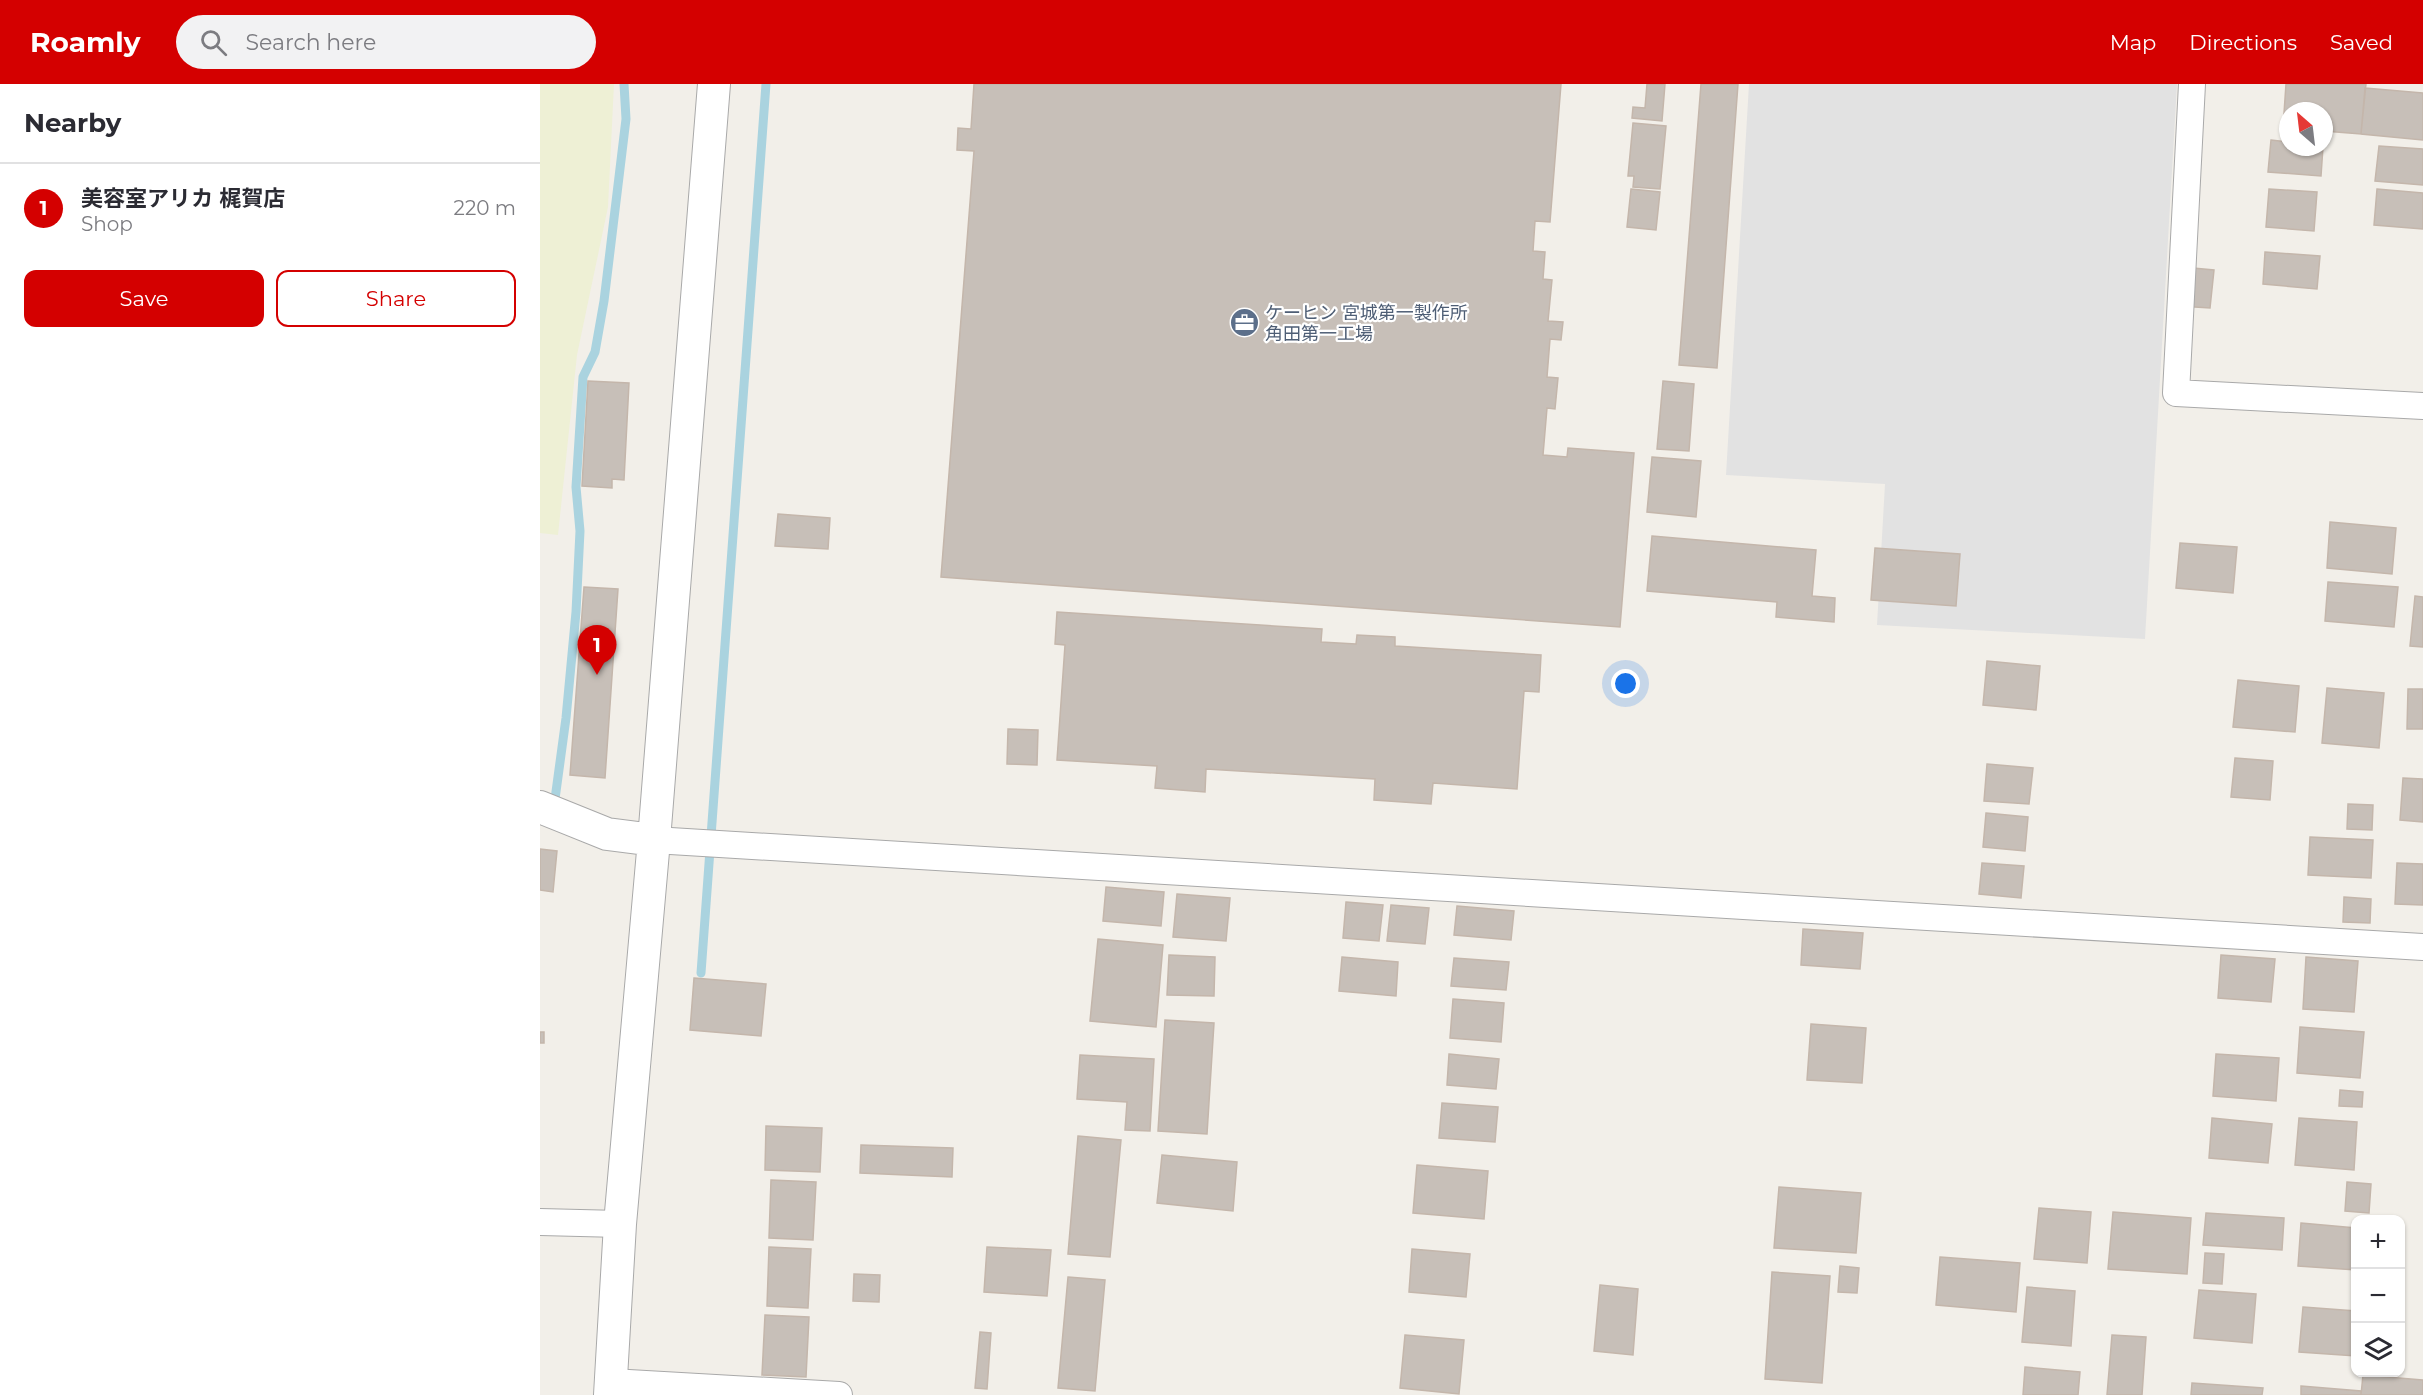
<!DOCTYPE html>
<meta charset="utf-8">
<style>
body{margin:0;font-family:Montserrat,"Noto Sans JP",sans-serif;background:#f2f2f3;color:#2b2b33}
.controls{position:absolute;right:18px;bottom:18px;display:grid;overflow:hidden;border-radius:12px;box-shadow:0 2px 4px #0004}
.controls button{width:54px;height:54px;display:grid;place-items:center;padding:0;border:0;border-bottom:2px solid #e1e1e2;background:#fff;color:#2b2b33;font:30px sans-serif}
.compass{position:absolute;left:1739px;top:18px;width:54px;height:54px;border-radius:50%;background:#fff;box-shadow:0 2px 4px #0004;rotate:332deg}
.you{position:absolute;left:1086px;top:600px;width:21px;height:21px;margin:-15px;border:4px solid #fff;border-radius:50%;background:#1a73e8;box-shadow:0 0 0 9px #1a73e833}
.badge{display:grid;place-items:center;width:39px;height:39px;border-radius:50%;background:#d40000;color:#fff;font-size:20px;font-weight:700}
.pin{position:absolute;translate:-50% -50px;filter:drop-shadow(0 2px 3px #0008)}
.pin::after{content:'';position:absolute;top:32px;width:21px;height:18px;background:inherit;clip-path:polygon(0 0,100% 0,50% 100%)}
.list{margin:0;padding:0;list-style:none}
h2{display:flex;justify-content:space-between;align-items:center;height:78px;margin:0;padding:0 24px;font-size:26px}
h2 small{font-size:20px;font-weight:400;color:#7c7c81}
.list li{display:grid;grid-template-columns:39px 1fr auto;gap:18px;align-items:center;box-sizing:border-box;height:90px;padding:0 24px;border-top:2px solid #e1e1e2}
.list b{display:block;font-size:22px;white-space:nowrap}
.list p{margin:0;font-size:20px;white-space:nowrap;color:#7c7c81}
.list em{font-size:20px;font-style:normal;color:#7c7c81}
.actions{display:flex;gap:12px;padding:18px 24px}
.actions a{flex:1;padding:14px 0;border:2px solid #d40000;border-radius:12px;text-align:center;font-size:21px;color:#d40000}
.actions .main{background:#d40000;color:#fff}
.icon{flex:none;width:33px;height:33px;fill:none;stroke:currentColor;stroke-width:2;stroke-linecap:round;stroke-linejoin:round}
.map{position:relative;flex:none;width:1883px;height:1311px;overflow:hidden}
header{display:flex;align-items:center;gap:36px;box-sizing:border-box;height:84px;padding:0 30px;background:#d40000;color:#fff}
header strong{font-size:28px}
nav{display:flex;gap:33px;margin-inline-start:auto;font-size:21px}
.search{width:420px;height:54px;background:#f2f2f3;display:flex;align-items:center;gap:15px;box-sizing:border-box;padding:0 21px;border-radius:33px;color:#7c7c81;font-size:22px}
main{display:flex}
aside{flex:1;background:#fff}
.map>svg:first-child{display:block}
.farmland{fill:#eef0d5}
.parking{fill:#e2e2e2}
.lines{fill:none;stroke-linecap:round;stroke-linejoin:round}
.stream{stroke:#aad3df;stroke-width:9}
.building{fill:#c7bfb8;stroke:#c4b6ab;stroke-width:1.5}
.minor-casing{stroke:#a9a9a9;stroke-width:28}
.tertiary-casing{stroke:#a9a9a9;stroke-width:34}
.minor{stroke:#fff;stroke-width:26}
.tertiary{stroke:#fff;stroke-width:32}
.labels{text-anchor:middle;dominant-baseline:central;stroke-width:4.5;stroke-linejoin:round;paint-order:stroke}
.service-label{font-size:18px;fill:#4e5e75;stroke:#fff;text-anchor:start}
</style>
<header>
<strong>Roamly</strong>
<div class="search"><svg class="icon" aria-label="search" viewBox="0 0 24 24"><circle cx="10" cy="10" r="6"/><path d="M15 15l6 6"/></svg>Search here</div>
<nav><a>Map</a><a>Directions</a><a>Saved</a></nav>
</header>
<main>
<aside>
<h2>Nearby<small></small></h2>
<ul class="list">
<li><span class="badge">1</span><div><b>美容室アリカ 梶賀店</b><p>Shop</p></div><em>220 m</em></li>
</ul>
<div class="actions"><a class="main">Save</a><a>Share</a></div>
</aside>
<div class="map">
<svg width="1883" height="1311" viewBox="0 0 1883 1311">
<rect width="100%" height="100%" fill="#f2efe9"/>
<path class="farmland" d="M0,0H74L68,123L37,271L18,451L0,449Z"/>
<path class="parking" d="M1209,0H1637L1605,555L1337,541L1345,400L1186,391Z"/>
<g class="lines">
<path class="stream" d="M15,715L26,634L36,528L40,447L36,403L43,293L55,268L64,217L86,35L84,0
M161,889L226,0"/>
</g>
<path class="building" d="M434,0H1021L1010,138L995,137L993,167L1005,168L1003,195L1012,196L1008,237L1023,238L1021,256L1010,255L1007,293L1018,294L1015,325L1007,324L1003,371L1027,373L1028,364L1094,369L1080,543L401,493L434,67L417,66L418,44L431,45Z
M1107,0H1125L1122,37L1092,34L1093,23L1105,24Z
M1161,0H1198L1177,284L1139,281Z
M1746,0H1826L1821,50L1784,47V27H1748V44H1743Z
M1825,4L1883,9V56L1821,50Z
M1093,39L1126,42L1120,105L1093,103L1094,92H1088Z
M1731,56L1748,58V63H1783L1781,92L1728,88Z
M1839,62L1883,65V101L1835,97Z
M1091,105L1120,108L1116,146L1087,143Z
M1729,105L1777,108L1774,147L1726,143Z
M1837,105L1883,109V145L1834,141Z
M1725,168L1780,172L1777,205L1723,200Z
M1642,183L1674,186L1670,224L1639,222Z
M48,297L89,299L84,396L72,395V404L42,402Z
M1123,297L1154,300L1149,367L1117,365Z
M1112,373L1161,377L1156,433L1107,428Z
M238,430L290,434L288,465L235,462Z
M1790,438L1856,444L1852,490L1787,484Z
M1112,452L1276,466L1272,512L1295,514L1294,538L1236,533L1237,518L1107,507Z
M1640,459L1697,463L1693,509L1636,504Z
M1335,464L1420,470L1416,522L1331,516Z
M1788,498L1858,503L1854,543L1785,537Z
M44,503L78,505L65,694L30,691Z
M1875,512L1883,513V563L1870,562Z
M517,528L782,545L781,558L816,560L817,551L855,553V562L1001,571L999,608L984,607L977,705L893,699L891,720L834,716L835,695L666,685L665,708L615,704L617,682L517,676L525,561L515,560Z
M1447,577L1500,582L1496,626L1443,621Z
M1698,596L1759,602L1755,648L1693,643Z
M1787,604L1844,609L1839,664L1782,659Z
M1868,605H1883V645H1867Z
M468,645L498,646L497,681L467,680Z
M1695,674L1733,677L1730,716L1691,713Z
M1447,680L1493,684L1489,720L1444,717Z
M1863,694L1883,695V738L1860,736Z
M1808,720L1833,721L1832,746L1807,745Z
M1446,729L1488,733L1485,767L1443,763Z
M1770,753L1833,756L1831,794L1768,791Z
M0,765L17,767L13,808L0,806Z
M1442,779L1484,782L1481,814L1439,810Z
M1857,779L1883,780V821L1855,820Z
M566,803L624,808L621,842L563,837Z
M637,810L690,814L686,857L633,853Z
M1804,813L1831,815L1830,839L1803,838Z
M806,818L843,821L839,857L803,854Z
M851,821L889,824L885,860L847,857Z
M917,822L974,827L971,856L914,851Z
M1263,845L1323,849L1320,885L1261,881Z
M558,855L623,861L616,943L550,937Z
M629,871L675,873L674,912L627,911Z
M1681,871L1735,875L1731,918L1678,914Z
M802,873L858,878L856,912L799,907Z
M1766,873L1818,877L1814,928L1763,925Z
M914,874L969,878L966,906L911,902Z
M154,894L226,900L221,952L150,946Z
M913,915L964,919L961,958L910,954Z
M625,936L674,939L667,1050L618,1047Z
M1271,940L1326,944L1322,999L1267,996Z
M1760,943L1824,948L1820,994L1757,989Z
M0,948H4V959H0Z
M909,970L959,975L956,1005L907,1001Z
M1676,970L1739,974L1736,1017L1673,1012Z
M540,971L614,975L610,1047L585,1046L587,1018L537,1015Z
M1800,1006L1823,1008L1822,1023L1799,1022Z
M902,1019L958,1023L955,1058L899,1054Z
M1672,1034L1732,1040L1728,1079L1669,1074Z
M1759,1034L1817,1038L1814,1086L1755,1081Z
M226,1042L282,1044L280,1088L225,1086Z
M538,1052L581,1056L570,1173L528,1170Z
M321,1061L413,1064L412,1093L320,1089Z
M622,1071L697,1078L693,1127L617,1119Z
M877,1081L948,1087L944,1135L873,1129Z
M231,1096L276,1098L273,1156L229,1154Z
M1807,1098L1831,1100L1829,1129L1805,1127Z
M1239,1103L1321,1109L1316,1169L1234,1164Z
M1499,1124L1551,1128L1547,1179L1494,1175Z
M1573,1128L1651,1134L1647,1190L1568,1185Z
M1666,1129L1744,1134L1742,1166L1663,1161Z
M1761,1139L1816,1144V1186L1758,1182Z
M229,1163L271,1165L268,1224L227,1222Z
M447,1163L511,1166L507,1212L444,1208Z
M872,1165L930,1170L926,1213L869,1208Z
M1665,1169L1684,1170L1682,1200L1663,1199Z
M1400,1173L1480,1179L1476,1228L1396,1221Z
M1300,1182L1319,1184L1317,1209L1298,1208Z
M1232,1188L1290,1192L1282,1299L1225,1295Z
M314,1190L340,1191L339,1218L313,1217Z
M528,1193L565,1196L555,1307L518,1304Z
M1060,1201L1098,1205L1093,1271L1054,1267Z
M1487,1203L1535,1207L1531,1262L1482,1258Z
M1659,1206L1716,1210L1712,1259L1654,1254Z
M1763,1223L1816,1227V1272L1759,1268Z
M225,1231L269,1233L266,1293L222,1291Z
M440,1248L451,1249L447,1305L435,1304Z
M865,1251L924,1256L919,1310L860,1304Z
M1572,1251L1606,1253L1602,1311H1567Z
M1485,1283L1540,1288L1538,1311H1483Z
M1823,1291L1883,1296V1311H1821Z
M1652,1299L1723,1304L1722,1311H1651Z
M1761,1302L1821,1307V1311H1761Z"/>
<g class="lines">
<defs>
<path id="minor" d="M1652,0L1636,309L1883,322
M114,756L1883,863
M0,1138L80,1140
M71,1298L299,1311"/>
<path id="tertiary" d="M0,723L67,750L114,756
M70,1311L80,1140L114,756L174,0"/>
</defs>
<use href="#minor" class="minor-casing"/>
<use href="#tertiary" class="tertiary-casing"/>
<use href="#minor" class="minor"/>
<use href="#tertiary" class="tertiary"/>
</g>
<defs>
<symbol id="office-disc" viewBox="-11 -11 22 22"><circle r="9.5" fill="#5c6f8a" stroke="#fff"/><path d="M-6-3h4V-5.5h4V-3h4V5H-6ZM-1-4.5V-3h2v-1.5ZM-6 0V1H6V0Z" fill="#fff"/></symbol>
</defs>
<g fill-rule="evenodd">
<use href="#office-disc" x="688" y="222" width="33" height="33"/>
</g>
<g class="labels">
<g class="service-label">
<text x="725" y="229">ケーヒン 宮城第一製作所<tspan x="725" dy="21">角田第一工場</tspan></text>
</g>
</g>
</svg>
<div class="controls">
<button>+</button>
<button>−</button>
<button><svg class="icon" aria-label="layers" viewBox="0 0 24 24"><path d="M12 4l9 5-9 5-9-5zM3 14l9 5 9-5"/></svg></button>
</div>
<svg class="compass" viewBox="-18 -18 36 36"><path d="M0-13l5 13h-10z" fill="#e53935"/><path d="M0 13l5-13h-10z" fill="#7c7c81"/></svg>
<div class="you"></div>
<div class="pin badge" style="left:57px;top:591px">1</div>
</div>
</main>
